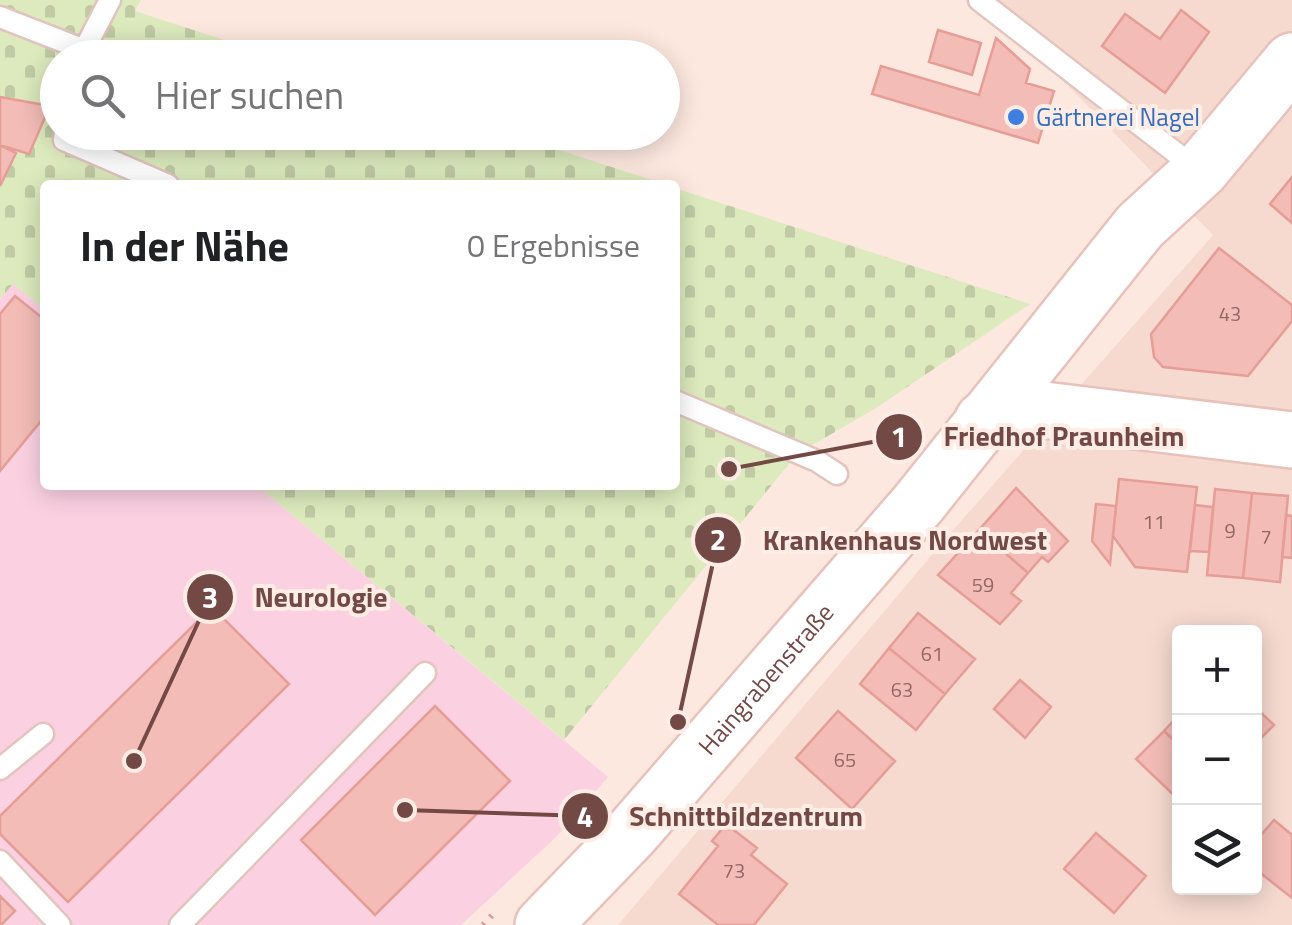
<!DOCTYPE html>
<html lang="de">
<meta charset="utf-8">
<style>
body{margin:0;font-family:"Titillium Web",sans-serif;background:#f2f2f2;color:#202124}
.controls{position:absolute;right:30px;bottom:30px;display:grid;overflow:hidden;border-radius:10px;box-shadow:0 5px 25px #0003}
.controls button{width:90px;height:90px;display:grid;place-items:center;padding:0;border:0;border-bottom:2px solid #e0e0e0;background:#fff;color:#202124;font:50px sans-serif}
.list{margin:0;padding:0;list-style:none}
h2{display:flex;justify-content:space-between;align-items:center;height:130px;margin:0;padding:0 40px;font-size:42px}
h2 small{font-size:32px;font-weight:400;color:#757577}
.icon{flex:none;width:55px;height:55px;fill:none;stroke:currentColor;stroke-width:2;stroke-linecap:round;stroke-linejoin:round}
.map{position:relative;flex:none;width:1292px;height:925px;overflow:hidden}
.search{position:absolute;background:#fff;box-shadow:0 5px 25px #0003;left:40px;top:40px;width:640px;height:110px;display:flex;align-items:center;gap:25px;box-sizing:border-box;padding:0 35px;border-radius:55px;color:#757577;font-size:38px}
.panel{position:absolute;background:#fff;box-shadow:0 5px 25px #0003;left:40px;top:180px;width:640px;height:310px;border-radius:10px}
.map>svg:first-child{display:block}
.residential{fill:#f6dad0;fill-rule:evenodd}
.medical{fill:#fbd1e2}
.cemetery{fill:url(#cemetery-stones)}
.building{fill:#f3bcb6;stroke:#e69d96;stroke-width:2.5}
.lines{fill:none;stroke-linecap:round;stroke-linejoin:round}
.lane-casing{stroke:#e2c4be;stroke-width:25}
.secondary-casing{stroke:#e8c2ba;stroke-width:60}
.path{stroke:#d79f99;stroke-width:6;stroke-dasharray:2.5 8;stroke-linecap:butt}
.lane{stroke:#fff;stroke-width:20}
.secondary{stroke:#fff;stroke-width:55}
.shop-dot{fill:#3f7fe0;stroke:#ffede5;stroke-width:4}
.labels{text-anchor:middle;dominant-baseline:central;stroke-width:8;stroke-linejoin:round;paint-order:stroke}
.number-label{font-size:20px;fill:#936662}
.shop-label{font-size:25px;fill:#366cbe;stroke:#ffede5;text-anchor:start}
.street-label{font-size:25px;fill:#734946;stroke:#ffede5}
.leader{fill:none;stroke:#734946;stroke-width:4}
.callout-dot{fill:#734946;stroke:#ffede5;stroke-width:4}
.mark-label{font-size:30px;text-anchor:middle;font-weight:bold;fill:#fff}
.callout-label{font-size:28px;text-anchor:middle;font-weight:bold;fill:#734946;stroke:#ffede5;stroke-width:8;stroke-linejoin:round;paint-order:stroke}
</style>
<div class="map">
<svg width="1292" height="925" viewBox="0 0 1292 925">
<defs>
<pattern id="cemetery-stones" width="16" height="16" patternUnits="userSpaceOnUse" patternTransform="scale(2.5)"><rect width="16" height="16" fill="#dceabd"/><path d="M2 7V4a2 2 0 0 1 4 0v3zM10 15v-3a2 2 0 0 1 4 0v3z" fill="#c0caa4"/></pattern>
</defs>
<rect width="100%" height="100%" fill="#fde8df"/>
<path class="residential" d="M985,0H1292V925H618L948,536L1213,235ZM1180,632H1254V888H1180Z"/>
<path class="medical" d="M13,283L45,310V485H256L608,777L554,839L461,925H0V299Z"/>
<path class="cemetery" d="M0,0H141L135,11L277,57L58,58V132L507,133L667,185H45V310L13,284L0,299Z
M675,188L1030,304L876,408L797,454L564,740L256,485H675Z"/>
<path class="building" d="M1181,10L1209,32L1165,93L1102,46L1125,14L1160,39Z
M938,30L981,43L972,75L929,62Z
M996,38L1030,69L1026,83L1054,91L1038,143L872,94L881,66L979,95Z
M0,97L50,106L29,154L0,145Z
M0,145L16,153L0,186Z
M1292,177V223L1270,204Z
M1219,248L1292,305V321L1248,376L1163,367L1154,357L1151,334Z
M15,296L45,320V416L0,471V314Z
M1119,479L1197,487L1187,572L1135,567L1113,536Z
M1016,488L1068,541L1048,562L1042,557L1028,573L979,530Z
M1215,489L1252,493L1243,578L1207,575Z
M1252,493L1288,496L1280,582L1243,578Z
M1096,504L1116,506L1110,564L1092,541Z
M1195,505L1213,507L1209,552L1190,551Z
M1286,515L1292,516V558L1282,557Z
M979,530L1028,573L1011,593L1021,601L1000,624L938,575Z
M212,607L289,684L68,902L0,834V816Z
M918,613L975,659L945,694L889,648Z
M889,648L945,694L916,730L860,684Z
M1020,680L1051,707L1025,738L994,709Z
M435,706L510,781L375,915L301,840Z
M1254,706L1274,725L1254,745Z
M838,711L895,761L852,809L796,758Z
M1180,714V746L1164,731Z
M1164,731L1180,746V801L1136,759Z
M1274,820L1292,835V898L1254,868V843Z
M726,824L757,848L751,855L787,884L754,925H718L679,894L718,846L712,841Z
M1096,833L1146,876L1114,913L1064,869Z
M0,896L15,911L1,925H0Z"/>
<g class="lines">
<defs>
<path id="lane" d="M979,0L1198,170
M0,17L82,49
M80,58L110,0
M65,132L64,140L168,185
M675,401L817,461L837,474
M0,769L43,734
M0,861L60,925
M180,925L425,673"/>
<g id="secondary">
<path d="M983,420L1036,409L1292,440"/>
<path id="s1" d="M543,925L630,835L918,504L1140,226L1200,171L1292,61"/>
</g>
</defs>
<use href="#lane" class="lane-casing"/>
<use href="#secondary" class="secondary-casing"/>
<path class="path" d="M483,925L496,911"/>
<use href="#lane" class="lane"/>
<use href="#secondary" class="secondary"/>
</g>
<circle class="shop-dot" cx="1016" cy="117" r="10"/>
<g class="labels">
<g class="number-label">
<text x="1230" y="313">43</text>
<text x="1154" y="521">11</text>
<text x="1230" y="530">9</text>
<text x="1266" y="536">7</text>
<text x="983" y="584">59</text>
<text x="932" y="653">61</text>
<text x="902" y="689">63</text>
<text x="845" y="759">65</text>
<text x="734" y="870">73</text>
</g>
<g class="shop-label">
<text x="1036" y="117">Gärtnerei Nagel</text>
</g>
<g class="street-label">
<text stroke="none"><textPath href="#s1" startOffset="332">Haingrabenstraße</textPath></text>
</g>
</g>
<path class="leader" d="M729 469L899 437M678 722L718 540M134 761L210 597M405 810L585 816"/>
<g class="callout-dot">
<circle cx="729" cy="469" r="10"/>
<circle cx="678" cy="722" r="10"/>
<circle cx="134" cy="761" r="10"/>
<circle cx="405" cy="810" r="10"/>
<circle cx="899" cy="437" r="25"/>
<circle cx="718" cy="540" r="25"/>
<circle cx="210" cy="597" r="25"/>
<circle cx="585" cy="816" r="25"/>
</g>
<g class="mark-label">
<text x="899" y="447">1</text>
<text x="718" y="550">2</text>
<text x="210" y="608">3</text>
<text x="585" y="827">4</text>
</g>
<g class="callout-label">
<text x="1064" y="446">Friedhof Praunheim</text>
<text x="905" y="550">Krankenhaus Nordwest</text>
<text x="321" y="607">Neurologie</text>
<text x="746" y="826">Schnittbildzentrum</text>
</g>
</svg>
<div class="controls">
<button>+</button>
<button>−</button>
<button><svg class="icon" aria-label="layers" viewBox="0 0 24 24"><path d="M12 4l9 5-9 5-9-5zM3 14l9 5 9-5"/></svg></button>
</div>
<div class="search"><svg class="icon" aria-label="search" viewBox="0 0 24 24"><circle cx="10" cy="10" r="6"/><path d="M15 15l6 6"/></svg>Hier suchen</div>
<section class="panel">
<h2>In der Nähe<small>0 Ergebnisse</small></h2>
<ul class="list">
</ul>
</section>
</div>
